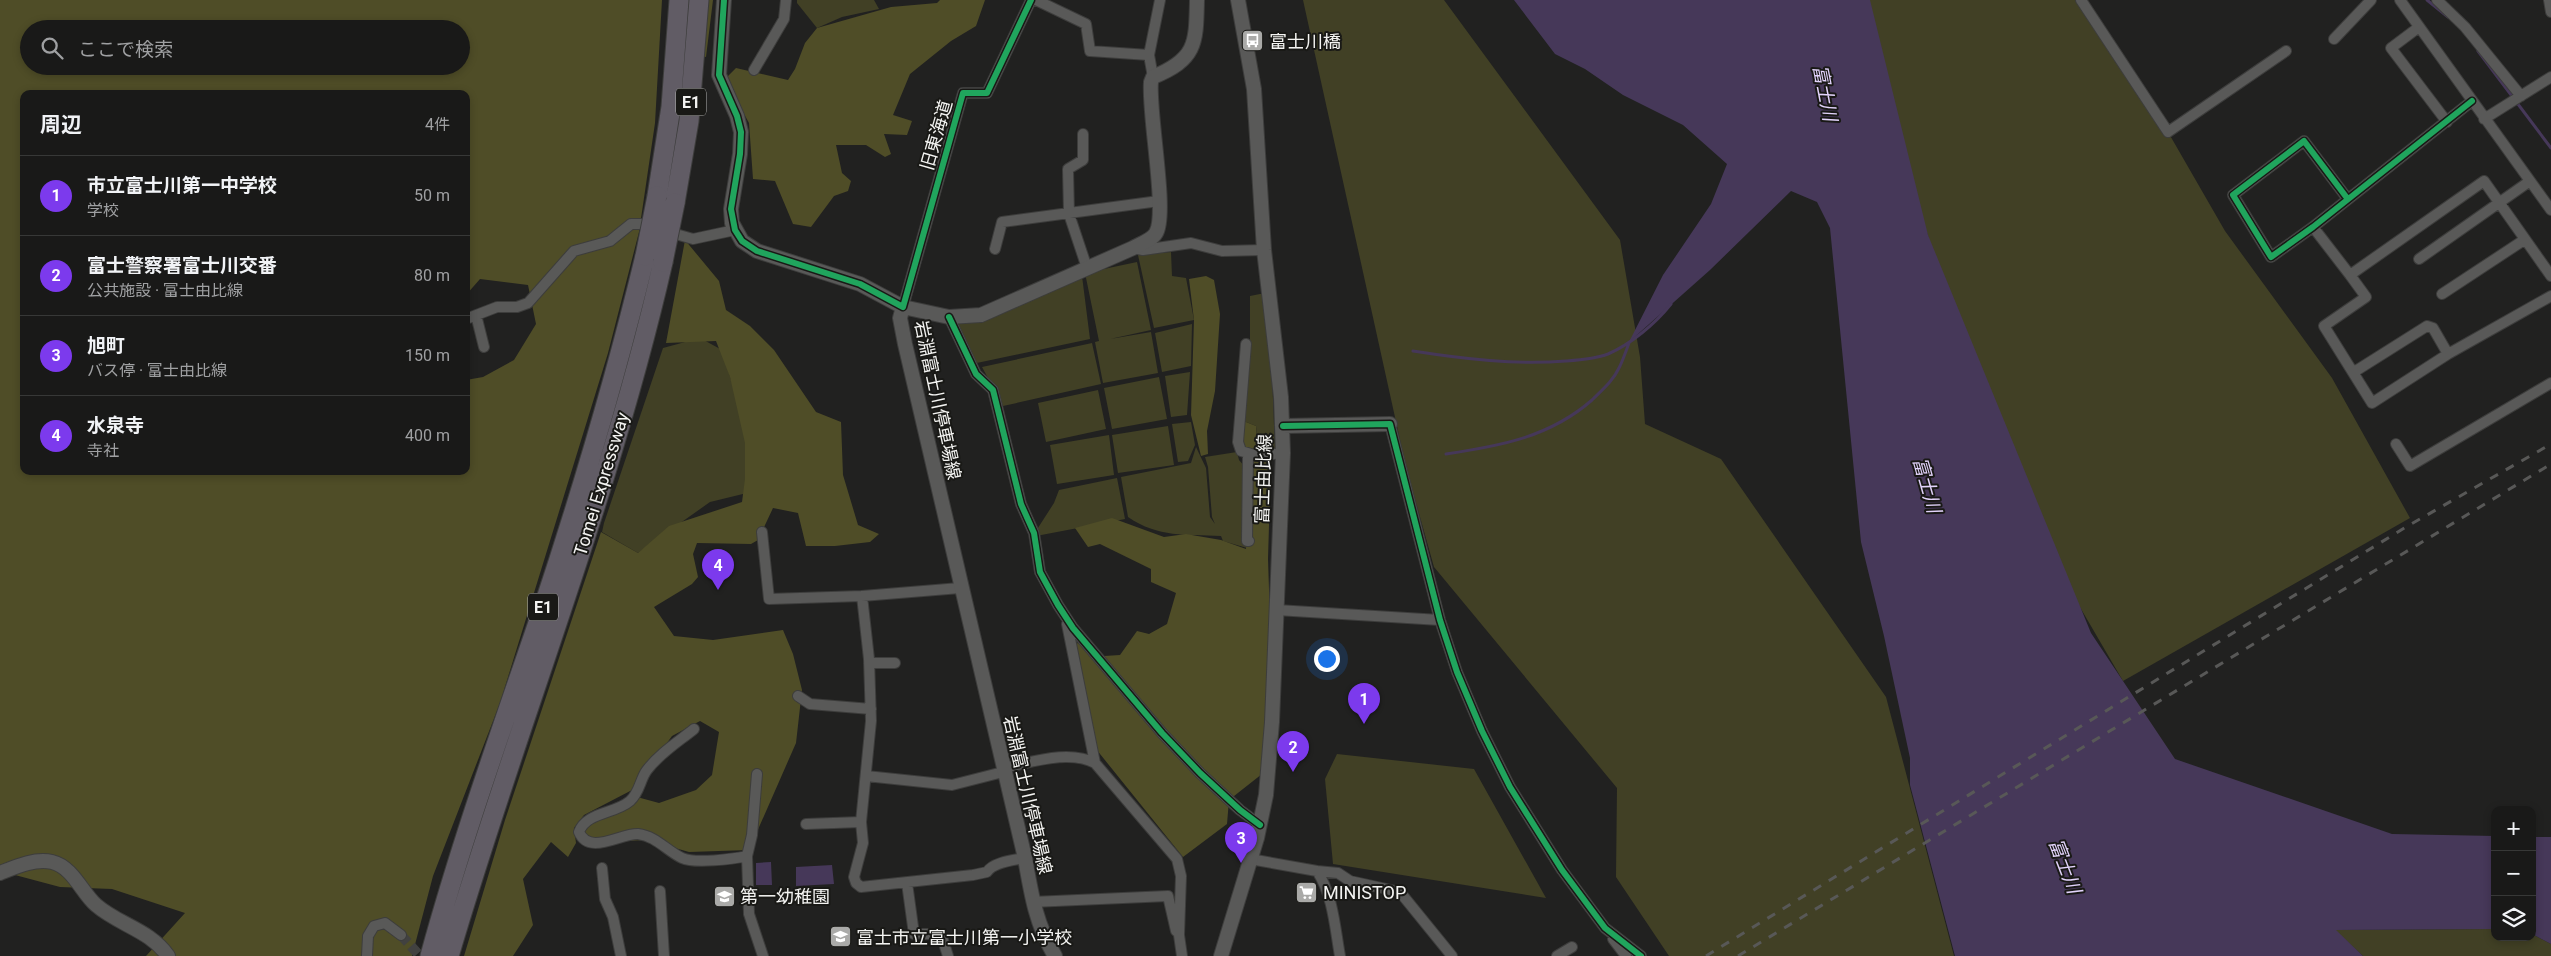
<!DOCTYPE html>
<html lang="ja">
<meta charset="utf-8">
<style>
body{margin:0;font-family:Roboto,"Noto Sans JP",sans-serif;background:#222221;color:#f1f3f6}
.controls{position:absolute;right:15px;bottom:15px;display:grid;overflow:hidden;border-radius:10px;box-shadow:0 2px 8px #0003}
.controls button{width:45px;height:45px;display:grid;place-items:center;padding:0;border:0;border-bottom:1px solid #373837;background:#191918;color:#f1f3f6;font:25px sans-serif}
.you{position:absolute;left:1326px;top:658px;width:18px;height:18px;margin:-12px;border:4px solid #fff;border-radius:50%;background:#1a73e8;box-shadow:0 0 0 8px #1a73e833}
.badge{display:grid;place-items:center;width:32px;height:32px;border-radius:50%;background:#7c3aed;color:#fff;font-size:16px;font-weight:700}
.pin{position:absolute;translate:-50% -41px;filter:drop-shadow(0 1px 2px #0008)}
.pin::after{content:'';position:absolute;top:26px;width:18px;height:15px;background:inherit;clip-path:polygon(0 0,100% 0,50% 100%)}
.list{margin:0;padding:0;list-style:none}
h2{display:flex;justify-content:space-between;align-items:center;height:65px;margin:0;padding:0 20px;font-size:21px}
h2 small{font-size:16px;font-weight:400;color:#9fa0a2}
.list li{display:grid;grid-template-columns:32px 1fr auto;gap:15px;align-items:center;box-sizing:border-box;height:80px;padding:0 20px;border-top:1px solid #373837}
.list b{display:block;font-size:19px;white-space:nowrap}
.list p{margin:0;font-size:16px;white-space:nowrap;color:#9fa0a2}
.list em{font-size:16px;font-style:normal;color:#9fa0a2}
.icon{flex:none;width:28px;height:28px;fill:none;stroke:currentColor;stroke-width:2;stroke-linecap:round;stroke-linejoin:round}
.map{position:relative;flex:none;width:2551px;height:956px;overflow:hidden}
.search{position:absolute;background:#191918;box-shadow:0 2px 8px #0003;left:20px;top:20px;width:450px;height:55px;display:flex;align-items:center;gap:12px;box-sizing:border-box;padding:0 18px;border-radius:28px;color:#9fa0a2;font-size:19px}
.panel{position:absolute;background:#191918;box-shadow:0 2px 8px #0003;left:20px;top:90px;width:450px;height:385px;border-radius:10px}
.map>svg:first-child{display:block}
.green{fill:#414025}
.forest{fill:#4f4d27;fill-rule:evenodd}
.water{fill:#463859}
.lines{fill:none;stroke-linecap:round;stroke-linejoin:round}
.stream{stroke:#463859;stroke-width:3}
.street-tunnel{stroke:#414140;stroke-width:10;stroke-dasharray:10 5;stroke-linecap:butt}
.street-casing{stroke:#3d3d3c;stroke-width:12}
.secondary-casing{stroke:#3d3d3c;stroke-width:16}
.highway-casing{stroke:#3d3d3c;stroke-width:21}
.street{stroke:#595958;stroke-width:10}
.secondary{stroke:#595958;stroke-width:14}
.highway{stroke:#615c65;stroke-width:19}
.rail{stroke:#585857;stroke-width:3;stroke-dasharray:9 9;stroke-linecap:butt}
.highway-bridge-casing{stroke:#3d3d3c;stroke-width:21;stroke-linecap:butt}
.highway-bridge{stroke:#615c65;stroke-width:19}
.cycleway-casing{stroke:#191916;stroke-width:9}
.cycleway{stroke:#20a55d;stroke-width:6}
.labels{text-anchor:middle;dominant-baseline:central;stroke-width:4;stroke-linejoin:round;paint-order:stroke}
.shield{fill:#191916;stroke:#b2b2b0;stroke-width:1}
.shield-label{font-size:16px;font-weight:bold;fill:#f4f4f2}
.poi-label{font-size:18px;fill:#f4f4f2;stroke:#191916;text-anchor:start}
.street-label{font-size:18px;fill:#f4f4f2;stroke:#191916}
.water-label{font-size:19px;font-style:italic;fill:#e2d3fb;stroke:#191916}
</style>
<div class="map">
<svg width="2551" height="956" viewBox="0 0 2551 956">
<rect width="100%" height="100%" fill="#212120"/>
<path class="green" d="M797,0H874L879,9L842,17L817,28L797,3Z
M1303,0H1444L1620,240L1640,357L1645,424L1721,459L1886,697L1954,956H1669L1616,877L1617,788L1434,567L1406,467Z
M1848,0H2081L2168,132L2225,231L2332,378L2410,518L2123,681L2042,542L1964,342Z
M1171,252L1172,276L1186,278L1194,320L1154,328L1138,255Z
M1137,262L1151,330L1110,339L1151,332L1158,373L1103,383L1095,342L1099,341L1085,273Z
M1082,276L1090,339L972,364L955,321Z
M1265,293L1270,322L1275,451L1258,450L1256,426L1241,420L1250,338V296Z
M1192,324L1191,366L1162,372L1155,333Z
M700,338L722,350L749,439L747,493L710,502L638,553L602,532L604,523L663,348Z
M1092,343L1101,384L1003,406L982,367Z
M1190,372L1187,415L1171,417L1165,376Z
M1159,377L1167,419L1112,429L1104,388Z
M1098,390L1106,429L1046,442L1038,403Z
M1191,422L1195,445L1188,461L1178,462L1172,424Z
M1168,426L1174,465L1118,473L1112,435Z
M1109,435L1114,475L1057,484L1050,445Z
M1196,447L1206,468L1210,517L1215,524L1212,517L1208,467L1205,457L1237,452L1239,460L1245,467L1247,548L1223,541L1221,536C1185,534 1159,538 1128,517L1121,477L1191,463Z
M1117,478L1125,519L1036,536V531L1054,503L1059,490Z
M1337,754L1474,769L1546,898L1333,864L1325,779Z
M2495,929V937H2532V934L2551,944V956H2363L2335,930Z"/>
<path class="forest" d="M0,0H662L655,123L639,232L608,353L500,703L433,876L412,956H146L185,913L112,889L60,887L0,871ZM29,29H461V66H29ZM24,94H466V295L480,279L528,285L536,324L514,360L483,377L466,380V471H24Z
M707,0H713L706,57L702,56Z
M940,0H985L976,26L951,41L910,74L893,115L912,121L907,135L884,134L891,154L885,157L866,145H836L842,173L851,181L848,191L834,196L811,227L793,224L775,181L753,179L749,123L725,79L736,68L788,80L795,69L805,43L817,28L891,7L937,3Z
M685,240L719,281L726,310L750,326L774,350L816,412L841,422L843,475L858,525L879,534L870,542L835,546H806L798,513L773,508L758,540L751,544L697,543L693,554L698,577L692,584L654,607L674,636L713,640L783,630L793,654L802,690L796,743L749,850L689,852L647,840L581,843V826L637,797L659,803L696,790L712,775L719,732L700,721L672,736L634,789L584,815L574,828L576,843L568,857L551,842L523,879L533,925L513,956H464L505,820L601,532L638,553L669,526L742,502L745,479V443L730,377L716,341L666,343Z
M1206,276L1214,280L1220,314L1215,391L1207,431L1208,454L1201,456L1191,415L1194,320L1189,279Z
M1241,420L1256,426L1258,459L1271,458L1268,559L1271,649L1262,774L1229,800L1227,824L1183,857L1096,749L1071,640L1104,656L1120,655L1137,631L1149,634L1167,624L1176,593L1151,582V569L1100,544L1088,547L1075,528L1112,518L1164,537L1186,534L1221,540L1246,549L1248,460L1238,443Z"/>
<path class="water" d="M1514,0H1870L1928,235L2091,633L2175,759L2392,834L2495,836V929L2336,930L2363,956H1955L1910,785V758L1884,636L1861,542L1830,228L1817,202L1791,191L1710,270L1629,342L1663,275L1711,204L1727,164L1683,125L1623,95L1585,69L1555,54Z
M2532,837H2551V944L2532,934Z
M771,862L772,885H756V863Z
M832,865L834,884L796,886V867Z"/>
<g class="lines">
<path class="stream" d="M2427,0L2448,17
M2478,51L2551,148
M1413,351C1464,359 1515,365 1566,361C1580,360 1595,359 1608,354C1631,344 1655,324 1671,304
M1446,454C1500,446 1550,437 1592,400C1602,390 1613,381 1619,368C1623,360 1626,351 1629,343"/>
<path class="street-tunnel" d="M401,935L420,956"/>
<defs>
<path id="street" d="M1036,0L1086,24L1090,51L1149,55
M2081,0L2168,132L2286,51
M2400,0L2551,210
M2437,0L2465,27L2521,96
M2549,0L2551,12
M2419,27L2391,48L2447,122
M2334,39L2371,0
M754,70L784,19L786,0
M1153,77L1149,55L1160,0
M2484,119L2551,77
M1083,134V160L1068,169L1069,214L1087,268
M2347,198L2304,141L2233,195L2271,257L2313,227L2472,101
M2313,227L2350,275L2484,181L2551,276
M1133,248L1143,250L1191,243L1222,251L1264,250
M995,249L1002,222L1159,201
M2419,259L2530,181
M2350,275L2366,297L2324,326L2372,403L2448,354L2551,296
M2442,294L2524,240
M903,307L963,93H987L1031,0
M476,315L484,347
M949,317L976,374L993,390L1021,504L1034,533L1040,572L1058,605L1073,628L1162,733L1200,773L1240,810L1260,825
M466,319L497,307H517L528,303L574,251L610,241L631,224H641L693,239L735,230
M1246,344L1238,442L1241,451L1258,456L1283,453
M2354,372L2427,326L2433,328L2448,354
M1390,424L1440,620L1457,672L1482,731L1510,787L1562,870L1605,928L1641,956
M2396,444L2410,466L2551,383
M1248,453L1247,541H1249
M762,532L769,599L862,596L960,588
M862,596L869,659L871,721L861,822L863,843L854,877L856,883L861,887L973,875L987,872C993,862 1014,860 1025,858
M1277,610L1440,620
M1067,624L1095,763
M869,663H895
M798,696L810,704L871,709
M694,729C678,742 660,753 647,770C640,779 640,792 630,801C615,814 586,812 579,832C589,856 621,833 638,834C656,836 667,851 682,858C695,864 733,859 747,856L749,914L763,956
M1002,768C1030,763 1068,749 1095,763L1177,859L1181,876L1179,935L1182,956
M866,776L952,785L1003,772
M806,824L861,822
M747,856L752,835L757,774
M1250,859L1317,871C1333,895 1335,928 1340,956
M602,868L605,899L613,917L621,956
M1317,871L1338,873L1350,881L1400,892L1452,956
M907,883L914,934H941L948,956
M660,891L664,956
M1032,902L1168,896L1176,931
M1613,939L1626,956
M367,956L368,936L374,926L385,923L401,935
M1557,956L1572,947"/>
<path id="secondary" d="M724,0L719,75L737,116L741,132L740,154L731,209L732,223L742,241L757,251L860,284L903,307L949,317L981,315L1133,248C1140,244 1152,240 1156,233C1168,213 1148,112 1151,82L1153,77C1197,59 1196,43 1197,0
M903,307L900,318L905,344L1025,858C1031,893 1036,925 1055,956
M1283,426L1390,424
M0,873C15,867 35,858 52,862C73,867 82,893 96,905C119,925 150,930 168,956
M1221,956L1257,838L1266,795L1272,722L1283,453L1281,397L1264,250L1254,89L1238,0"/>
<path id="highway" d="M657,196L671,107L679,0
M675,203L689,121L699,0
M430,956C462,839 503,725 542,611C581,494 616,376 645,256
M449,956C517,724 609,499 663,262"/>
</defs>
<use href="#street" class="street-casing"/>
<use href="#secondary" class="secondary-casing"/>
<use href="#highway" class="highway-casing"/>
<use href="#street" class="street"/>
<use href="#secondary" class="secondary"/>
<use href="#highway" class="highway"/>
<path class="rail" d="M1706,956L2406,527L2551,444
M1738,956L2551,464"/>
<defs>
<path id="highway-bridge" d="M645,256L657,196
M663,262L675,203"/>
</defs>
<use href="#highway-bridge" class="highway-bridge-casing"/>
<use href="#highway-bridge" class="highway-bridge"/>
<defs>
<path id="cycleway" d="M724,0L719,75L737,116L741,132L740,154L731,209L735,230L742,241L757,251L860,284L903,307L963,93H987L1031,0
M2347,198L2304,141L2233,195L2271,257L2313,227L2472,101
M949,317L976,374L993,390L1021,504L1034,533L1040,572L1058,605L1073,628L1162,733L1200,773L1240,810L1260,825
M1283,426L1390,424L1440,620L1457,672L1482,731L1510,787L1562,870L1605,928L1641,956"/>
</defs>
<use href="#cycleway" class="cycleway-casing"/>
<use href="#cycleway" class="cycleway"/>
</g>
<defs>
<symbol id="bus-square" viewBox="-11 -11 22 22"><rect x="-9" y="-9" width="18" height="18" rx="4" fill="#aaaaa8" stroke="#191916"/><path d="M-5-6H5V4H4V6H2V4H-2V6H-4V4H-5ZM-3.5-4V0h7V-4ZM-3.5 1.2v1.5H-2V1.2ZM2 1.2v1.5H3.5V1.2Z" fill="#fff"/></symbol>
<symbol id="supermarket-square" viewBox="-11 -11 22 22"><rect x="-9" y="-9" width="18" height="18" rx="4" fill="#aaaaa8" stroke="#191916"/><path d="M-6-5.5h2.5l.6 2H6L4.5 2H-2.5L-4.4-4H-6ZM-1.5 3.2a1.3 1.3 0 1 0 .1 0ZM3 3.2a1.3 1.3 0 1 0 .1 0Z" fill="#fff"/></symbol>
<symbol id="school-square" viewBox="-11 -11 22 22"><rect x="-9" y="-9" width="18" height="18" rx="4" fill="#aaaaa8" stroke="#191916"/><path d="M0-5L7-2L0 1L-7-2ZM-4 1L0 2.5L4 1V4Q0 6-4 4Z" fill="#fff"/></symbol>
</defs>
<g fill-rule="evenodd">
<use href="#bus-square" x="1240" y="28" width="25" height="25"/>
<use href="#supermarket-square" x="1294" y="880" width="25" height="25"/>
<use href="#school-square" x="712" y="884" width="25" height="25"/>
<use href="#school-square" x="828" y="924" width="25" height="25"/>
</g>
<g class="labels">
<g class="shield">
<rect x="676" y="88.5" width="30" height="27" rx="4"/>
<rect x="528" y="593.5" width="30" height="27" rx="4"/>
</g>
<g class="shield-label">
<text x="691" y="102">E1</text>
<text x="543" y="607">E1</text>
</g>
<g class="poi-label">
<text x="1269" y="41">富士川橋</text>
<text x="1323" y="892">MINISTOP</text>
<text x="740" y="896">第一幼稚園</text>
<text x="856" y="937">富士市立富士川第一小学校</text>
</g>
<g class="street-label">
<text transform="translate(936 135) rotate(-74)">旧東海道</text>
<text transform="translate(938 400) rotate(78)">岩淵富士川停車場線</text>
<text transform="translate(1263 479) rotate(-88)">富士由比線</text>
<text transform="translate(601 484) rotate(-73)">Tomei Expressway</text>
<text transform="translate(1028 795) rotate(77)">岩淵富士川停車場線</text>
</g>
<g class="water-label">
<text transform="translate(1825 93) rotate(79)">富士川</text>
<text transform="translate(1927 485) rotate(74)">富士川</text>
<text transform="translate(2065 866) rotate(69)">富士川</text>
</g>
</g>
</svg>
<div class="controls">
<button>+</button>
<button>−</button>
<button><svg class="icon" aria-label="layers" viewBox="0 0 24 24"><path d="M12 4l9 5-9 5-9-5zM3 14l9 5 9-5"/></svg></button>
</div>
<div class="you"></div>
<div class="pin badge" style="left:1364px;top:724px">1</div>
<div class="pin badge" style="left:1293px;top:772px">2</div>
<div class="pin badge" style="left:1241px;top:863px">3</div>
<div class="pin badge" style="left:718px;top:590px">4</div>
<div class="search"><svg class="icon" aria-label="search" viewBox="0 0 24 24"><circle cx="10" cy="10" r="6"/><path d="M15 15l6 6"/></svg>ここで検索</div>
<section class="panel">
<h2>周辺<small>4件</small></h2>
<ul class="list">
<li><span class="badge">1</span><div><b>市立富士川第一中学校</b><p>学校</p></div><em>50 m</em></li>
<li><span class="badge">2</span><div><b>富士警察署富士川交番</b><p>公共施設 · 富士由比線</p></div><em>80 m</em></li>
<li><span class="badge">3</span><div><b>旭町</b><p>バス停 · 富士由比線</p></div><em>150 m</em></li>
<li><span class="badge">4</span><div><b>水泉寺</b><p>寺社</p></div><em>400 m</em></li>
</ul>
</section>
</div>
